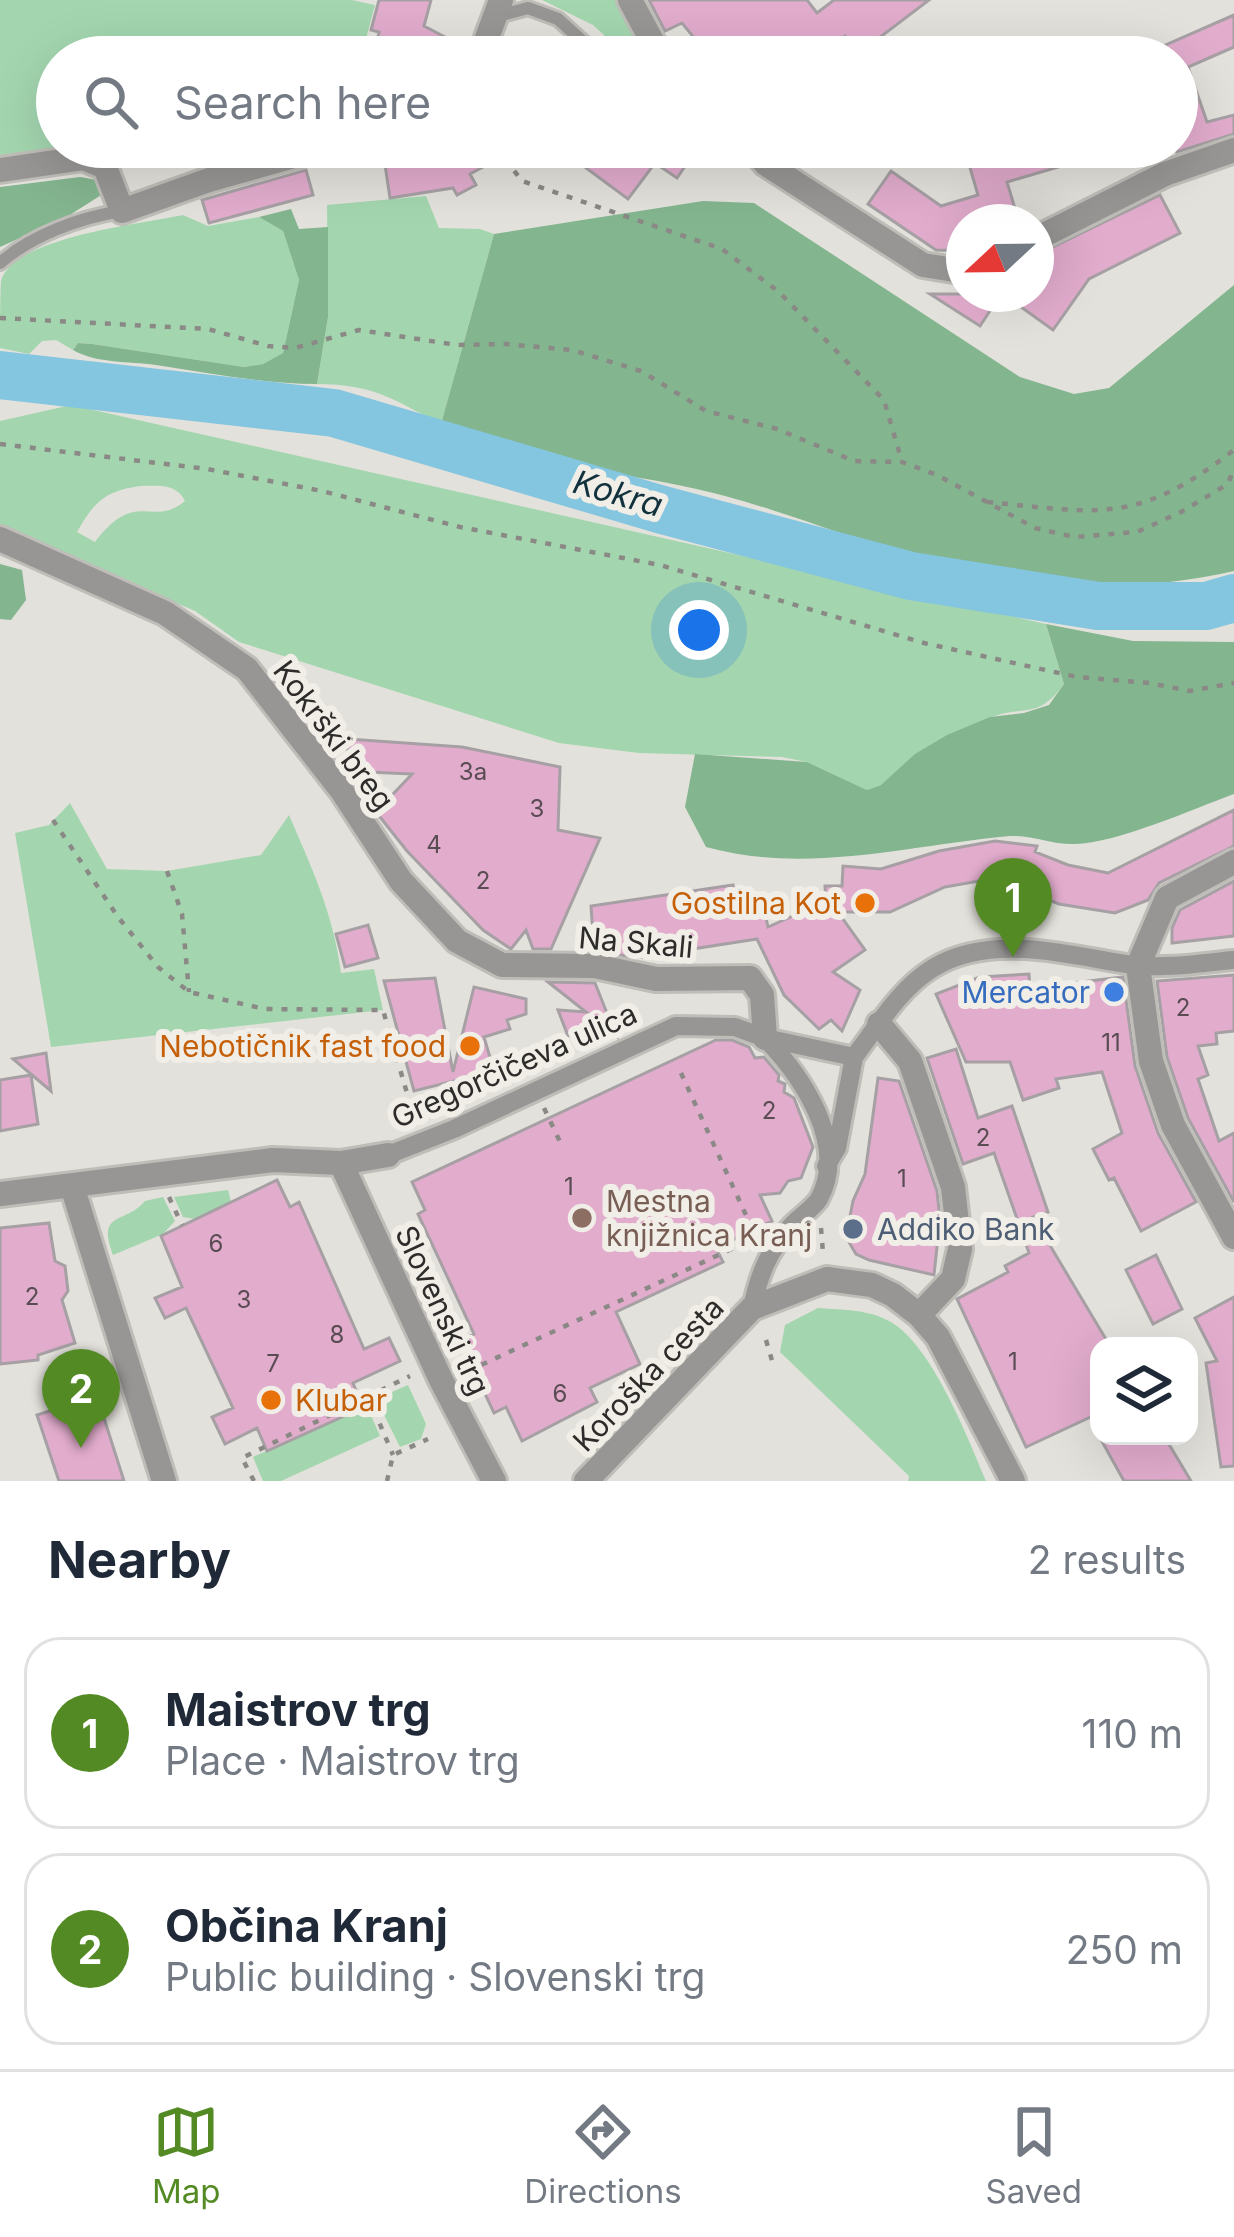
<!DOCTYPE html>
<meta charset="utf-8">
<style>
body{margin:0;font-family:Inter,sans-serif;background:#f2f2f3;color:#1f2937}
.controls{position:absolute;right:36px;bottom:36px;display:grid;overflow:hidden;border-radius:24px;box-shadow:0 12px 48px #0002}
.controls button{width:108px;height:108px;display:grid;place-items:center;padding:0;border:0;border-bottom:3px solid #e0e1e3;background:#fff;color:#1f2937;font:60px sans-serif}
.compass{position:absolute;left:946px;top:204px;width:108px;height:108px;border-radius:50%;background:#fff;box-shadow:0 12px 48px #0002;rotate:248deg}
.you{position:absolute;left:699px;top:630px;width:42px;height:42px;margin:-30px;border:9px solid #fff;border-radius:50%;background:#1a73e8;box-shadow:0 0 0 18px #1a73e833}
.badge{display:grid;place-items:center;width:78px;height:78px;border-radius:50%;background:#538a24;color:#fff;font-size:39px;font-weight:700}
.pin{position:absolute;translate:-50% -99px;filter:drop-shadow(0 3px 6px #0008)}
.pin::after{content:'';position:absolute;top:63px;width:42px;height:36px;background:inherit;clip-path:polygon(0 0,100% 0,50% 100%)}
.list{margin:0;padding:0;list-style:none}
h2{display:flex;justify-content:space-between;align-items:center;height:156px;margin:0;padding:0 48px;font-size:51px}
h2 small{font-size:39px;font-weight:400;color:#747a83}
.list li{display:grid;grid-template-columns:78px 1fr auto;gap:36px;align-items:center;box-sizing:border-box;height:192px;margin:0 24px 24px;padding:0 24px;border:3px solid #e0e1e3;border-radius:36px}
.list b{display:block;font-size:45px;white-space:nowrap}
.list p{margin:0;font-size:39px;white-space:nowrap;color:#747a83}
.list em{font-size:39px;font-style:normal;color:#747a83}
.icon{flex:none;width:66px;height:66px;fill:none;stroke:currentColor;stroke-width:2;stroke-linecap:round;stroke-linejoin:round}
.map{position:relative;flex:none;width:1234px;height:1481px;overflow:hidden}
.search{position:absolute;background:#fff;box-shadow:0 12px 48px #0002;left:36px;right:36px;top:36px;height:132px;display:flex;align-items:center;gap:30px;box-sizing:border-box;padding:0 42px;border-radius:66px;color:#747a83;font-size:45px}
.sheet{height:588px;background:#fff}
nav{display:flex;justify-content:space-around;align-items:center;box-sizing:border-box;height:168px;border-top:3px solid #e0e1e3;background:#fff;font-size:33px;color:#747a83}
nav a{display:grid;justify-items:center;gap:6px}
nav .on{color:#538a24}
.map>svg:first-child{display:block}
.green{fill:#a3d6af;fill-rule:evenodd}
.forest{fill:#83b58f}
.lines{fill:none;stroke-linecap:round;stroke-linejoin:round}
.river{stroke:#84c5df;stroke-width:48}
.building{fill:#e2accd;stroke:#a6a0a4;stroke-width:3}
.service-casing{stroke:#bfbdb8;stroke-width:18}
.pedestrian-casing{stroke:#bfbdb8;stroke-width:24}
.minor-casing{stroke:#bfbdb8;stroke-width:30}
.path{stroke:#8a8985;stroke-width:4.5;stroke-dasharray:6 9;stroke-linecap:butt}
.service{stroke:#979694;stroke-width:12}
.pedestrian{stroke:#979694;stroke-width:18}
.minor{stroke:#979694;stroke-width:24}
.food-dot{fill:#e8710a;stroke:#f1eee8;stroke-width:4.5}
.shop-dot{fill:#3f7fe0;stroke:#f1eee8;stroke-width:4.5}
.education-dot{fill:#8d6e63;stroke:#f1eee8;stroke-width:4.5}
.service-dot{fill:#5c6f8a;stroke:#f1eee8;stroke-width:4.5}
.labels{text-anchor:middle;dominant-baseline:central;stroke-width:12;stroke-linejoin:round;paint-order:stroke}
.number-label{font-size:24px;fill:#5a4c53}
.street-label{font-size:30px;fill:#2d2c2a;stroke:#f1eee8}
.food-label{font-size:30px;fill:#c56008;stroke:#f1eee8;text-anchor:end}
.shop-label{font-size:30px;fill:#366cbe;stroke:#f1eee8;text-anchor:end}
.education-label{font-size:30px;fill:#785e54;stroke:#f1eee8;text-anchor:start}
.service-label{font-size:30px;fill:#4e5e75;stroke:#f1eee8;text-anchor:start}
.water-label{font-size:33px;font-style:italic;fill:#11313c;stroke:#f1eee8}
</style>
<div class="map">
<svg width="1234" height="1481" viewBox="0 0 1234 1481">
<rect width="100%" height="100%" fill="#e3e1db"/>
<path class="green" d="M0,0H352L375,5L361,57H57V147H87L0,165Z
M542,0H623L658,57H628L593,25Z
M426,196L439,228L480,229L494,234L441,424C394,400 374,384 317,384L328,317L327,205Z
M183,215L208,226L259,217L283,231L299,280L283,353L263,364L244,367L92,344L78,343L73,350L56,340L42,341L29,354L0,348C0,328 0,300 1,281C13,237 142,224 183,215Z
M71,405L1046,624L1064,684C1037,721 1024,704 989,718C957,730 911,766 881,785L867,790L807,762L782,757L639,753L559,743L239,642L195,611L0,527V421ZM140,486C158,486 176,483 185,501C151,529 137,487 95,542L77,532C94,502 105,491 140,486Z
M70,803L107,869L167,871L261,855L289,815C312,868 334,916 341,973L374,969L383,1010L51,1047L15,833L49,825Z
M228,1190L231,1202L195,1219L183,1217L174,1197Z
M163,1197L175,1221L163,1234L113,1255C96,1210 125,1225 145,1201Z
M818,1308C844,1310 868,1309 891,1322C932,1346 968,1438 986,1481H908L909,1476L780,1352L785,1325Z
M408,1385L426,1424L421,1439L400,1447L376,1399Z
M367,1406L380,1436L281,1481H263L253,1457Z"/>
<path class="forest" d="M80,177L103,181L106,192L65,218L0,247V187Z
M703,201L754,203L1020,377L1074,394L1109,388L1234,285V571C1134,594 1024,590 925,561C858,541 792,514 725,496C629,470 532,470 441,424L494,234Z
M291,209L299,229L328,227V317L317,384C262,384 211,373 156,365C128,361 98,364 73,350L78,343L92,344L244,367L263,364L283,353L299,280L283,231L259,217Z
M0,564L22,570L26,600L11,620L0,619Z
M1046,624L1133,641L1234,642V794C1193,809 1117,843 1075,844C1053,845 1032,835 1010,836C909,845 807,875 706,847L685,807L695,754L807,762L867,790L881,785L915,754L947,735L990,717L1024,713L1049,705L1064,684Z"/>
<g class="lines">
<path class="river" d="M0,375L334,413L659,509L911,576L1098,606H1206L1234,598"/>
</g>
<path class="building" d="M379,0H431L424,26L466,48L464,57H373L379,32L371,30Z
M649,0H807L817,13L834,0H929L858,54L845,36L817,57H710L682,23L665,31Z
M1234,15V47L1188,67L1207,122L1234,115V134L1177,152V57H1138Z
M432,147H475L485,166L470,174L476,185L457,195L453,188L390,198L384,158L434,150Z
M570,147H698L677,178L655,163L628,199L586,168L590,162Z
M964,147H1105L1106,153L1007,182L1019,222H964V251L936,250L868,204L891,171L941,206L978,195Z
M306,170L313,195L209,223L202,200Z
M1160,195L1180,233L1089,279L1053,330L1003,294H1036V255Z
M930,294H1001L980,326Z
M348,739L462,747L560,767L558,830L600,838L551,949H533L526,930L511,949L483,930L407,851L376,812L412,774L347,771Z
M1234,810V846L1159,883L1148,900L1115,913L1059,904L1027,891L1029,882L996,878L945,887L890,912H838L865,950L833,972L860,990L842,1031L831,1020L819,1029L784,995L757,939L635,958L594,950L591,906L733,885L737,910L763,905L768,927L826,901L825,886H842L843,866L881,869L939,851L995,841L1037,846L1035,852L1068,865L1108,873Z
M1234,881V936L1172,943V928L1180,910Z
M368,925L378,958L345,967L336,934Z
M1029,974L1030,988L1123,977L1135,1066L1158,1133L1196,1202L1141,1231L1114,1178L1109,1180L1093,1149L1122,1133L1102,1072L1056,1079L1059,1088L1023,1100L1010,1062H966L936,994L980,977Z
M1234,975V1031L1216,1033L1217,1044L1198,1046L1208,1075L1198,1079L1219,1141L1234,1133V1202L1188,1118L1167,1057L1157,981Z
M435,978L453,1072L474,987L526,999V1014L507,1020L510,1029L484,1037L494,1071L414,1091L384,981Z
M548,982L595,983L616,1036L600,1023L568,1036L558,1010L586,1012Z
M716,1040H732L749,1047L755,1058L764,1057L779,1075L778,1081L785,1084L784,1092L794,1098L813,1147L801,1178L788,1181L780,1193L760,1195L772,1221L716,1248L723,1262L616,1312L640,1364L590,1388L597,1402L522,1441L506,1407L494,1413L460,1341L474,1334L418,1214L425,1210L412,1182Z
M956,1049L978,1118L1012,1106L1048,1212L1033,1217L1110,1346H1099V1413L1026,1447L957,1299L1008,1272L1005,1266L1029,1253L994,1153L963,1164L927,1058Z
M46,1053L51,1091L13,1059Z
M31,1075L38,1124L0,1131V1080Z
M878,1078L899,1081L937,1191L940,1219L934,1275L869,1260L856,1254L846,1237L853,1201L865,1174Z
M277,1180L290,1207L299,1202L364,1349L389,1338L400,1361L353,1383L360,1401L351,1407L353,1412L267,1451L257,1428L225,1444L212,1417L233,1408L186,1308L165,1318L155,1298L182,1287L161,1236Z
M49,1223L55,1261L65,1266L68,1291L62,1300L75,1343L38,1355V1360L0,1364V1228Z
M1156,1255L1182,1309L1153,1324L1126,1270Z
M1234,1297V1466L1221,1467L1206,1363L1217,1361L1195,1318Z
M97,1396L124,1481H59L37,1415Z
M1099,1436H1164L1191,1481H1124Z"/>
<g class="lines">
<defs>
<path id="service" d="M498,16L528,8L558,19L600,57
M0,263C32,235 79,218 121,211"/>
<path id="pedestrian" d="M388,1155L454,1129L676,1026L735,1027L765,1038L854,1057C877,1027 900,988 933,968C992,932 1071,956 1133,965C1165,969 1202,963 1234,960
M826,1166L837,1148L854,1057
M752,1308C759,1275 768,1251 792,1225C800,1217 813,1208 819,1199C849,1144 801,1075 765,1038"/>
<path id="minor" d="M630,0L653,43L667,57
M480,57L501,0
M751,147L766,164L923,265L954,270L964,267
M0,170L83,158L105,167L122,211L209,180L326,147
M1036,239L1165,174L1234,150
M0,539L165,613L247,669L342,791L401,881L457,941L502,965L595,966L656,979L750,978L762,995L765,1038
M1234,862L1167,898L1138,966L1151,1061L1173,1125L1234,1237
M879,1024L910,1061L953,1187L960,1249L953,1279L919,1315
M341,1163L441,1380L494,1481
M72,1186L164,1481
M0,1194L273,1160L341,1163L388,1155
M586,1481L752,1308L827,1279L872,1285L893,1295L919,1315L938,1337L1013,1481"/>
</defs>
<use href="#service" class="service-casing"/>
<use href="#pedestrian" class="pedestrian-casing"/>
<use href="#minor" class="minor-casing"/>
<path class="path" d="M496,147L522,181L722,249L779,292L884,400L902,462
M0,318L208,329L268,346L295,348L359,330L457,345L506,344L572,350L641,371L706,411L777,429L854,461L902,462L937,475L1035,528L1074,537L1137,532L1181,512L1228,484L1234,467
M0,444L207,469L322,491L460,527L660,565L924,643L1077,677L1149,683L1190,691L1234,683
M987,502C1101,513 1137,525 1234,450
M53,820L118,917L158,967L189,992L265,1009L383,1010L415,1121
M167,871L182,914L189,992
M681,1073L756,1237
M544,1108L562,1146
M169,1197L182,1225
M821,1228L823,1253
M766,1340L773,1364
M468,1371L751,1240
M368,1396L393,1455
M254,1481L242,1458L410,1376
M387,1481L393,1455L428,1439"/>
<use href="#service" class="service"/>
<use href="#pedestrian" class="pedestrian"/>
<use href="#minor" class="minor"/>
</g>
<g class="food-dot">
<circle cx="865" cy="903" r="12"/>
<circle cx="470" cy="1046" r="12"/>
<circle cx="271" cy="1400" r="12"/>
</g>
<circle class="shop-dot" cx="1114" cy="992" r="12"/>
<circle class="education-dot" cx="582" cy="1218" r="12"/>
<circle class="service-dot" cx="853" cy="1229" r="12"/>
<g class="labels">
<g class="number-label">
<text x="473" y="771">3a</text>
<text x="537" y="808">3</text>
<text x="434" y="844">4</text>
<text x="483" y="880">2</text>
<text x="1183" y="1007">2</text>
<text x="1111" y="1042">11</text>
<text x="769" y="1110">2</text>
<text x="983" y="1137">2</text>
<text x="902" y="1178">1</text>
<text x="569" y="1186">1</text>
<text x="216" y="1243">6</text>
<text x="32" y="1296">2</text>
<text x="244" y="1299">3</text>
<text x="337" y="1334">8</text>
<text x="1013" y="1361">1</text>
<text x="273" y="1363">7</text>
<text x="560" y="1393">6</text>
</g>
<g class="street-label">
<text transform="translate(334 735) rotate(53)">Kokrški breg</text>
<text transform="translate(636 942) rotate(5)">Na Skali</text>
<text transform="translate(514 1065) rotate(-24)">Gregorčičeva ulica</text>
<text transform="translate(443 1310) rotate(65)">Slovenski trg</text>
<text transform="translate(648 1374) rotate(-46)">Koroška cesta</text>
</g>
<g class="food-label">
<text x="841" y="903">Gostilna Kot</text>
<text x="446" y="1046">Nebotičnik fast food</text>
<text x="295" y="1400" text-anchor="start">Klubar</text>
</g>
<g class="shop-label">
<text x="1090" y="992">Mercator</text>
</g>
<g class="education-label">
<text x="606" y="1201">Mestna<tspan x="606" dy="34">knjižnica Kranj</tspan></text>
</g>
<g class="service-label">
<text x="877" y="1229">Addiko Bank</text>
</g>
<g class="water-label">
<text transform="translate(618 493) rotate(16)">Kokra</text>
</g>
</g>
</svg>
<div class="controls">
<button><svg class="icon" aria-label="layers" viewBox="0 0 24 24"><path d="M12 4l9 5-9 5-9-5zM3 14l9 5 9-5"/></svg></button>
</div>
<svg class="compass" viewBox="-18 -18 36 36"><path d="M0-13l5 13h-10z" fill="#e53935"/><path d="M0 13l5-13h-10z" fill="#747a83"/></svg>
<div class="you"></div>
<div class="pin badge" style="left:1013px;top:957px">1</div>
<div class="pin badge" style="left:81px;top:1448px">2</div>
<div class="search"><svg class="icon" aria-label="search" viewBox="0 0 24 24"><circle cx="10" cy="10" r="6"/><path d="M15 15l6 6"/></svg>Search here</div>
</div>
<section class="sheet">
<h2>Nearby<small>2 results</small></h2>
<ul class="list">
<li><span class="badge">1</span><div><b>Maistrov trg</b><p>Place · Maistrov trg</p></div><em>110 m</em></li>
<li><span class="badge">2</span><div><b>Občina Kranj</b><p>Public building · Slovenski trg</p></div><em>250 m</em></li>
</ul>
</section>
<nav>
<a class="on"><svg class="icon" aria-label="map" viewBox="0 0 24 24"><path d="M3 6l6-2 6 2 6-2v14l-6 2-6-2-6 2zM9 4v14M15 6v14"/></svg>Map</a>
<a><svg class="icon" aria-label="directions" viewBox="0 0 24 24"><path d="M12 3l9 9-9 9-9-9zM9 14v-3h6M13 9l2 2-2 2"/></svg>Directions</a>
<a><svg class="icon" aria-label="saved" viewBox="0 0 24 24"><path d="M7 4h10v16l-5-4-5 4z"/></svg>Saved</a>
</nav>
